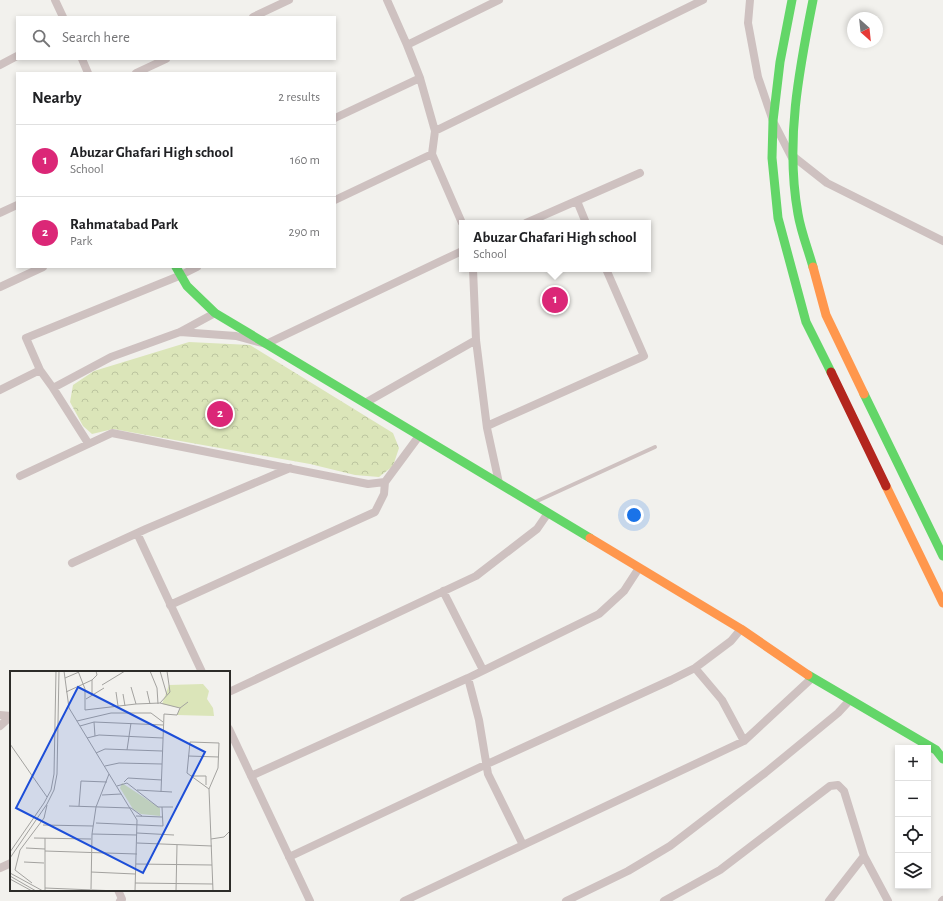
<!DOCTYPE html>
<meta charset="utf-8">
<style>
body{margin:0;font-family:"Alegreya Sans",sans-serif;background:#f2f2f2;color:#202124}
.controls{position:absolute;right:12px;bottom:12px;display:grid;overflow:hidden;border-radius:0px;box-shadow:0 2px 6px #0003}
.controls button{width:36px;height:36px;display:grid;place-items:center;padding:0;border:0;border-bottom:1px solid #e0e0e0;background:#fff;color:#202124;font:20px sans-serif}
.compass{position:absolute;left:847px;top:12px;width:36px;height:36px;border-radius:50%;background:#fff;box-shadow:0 2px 6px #0003;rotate:153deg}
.you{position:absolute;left:634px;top:515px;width:14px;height:14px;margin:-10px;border:3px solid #fff;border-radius:50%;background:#1a73e8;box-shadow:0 0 0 6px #1a73e833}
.badge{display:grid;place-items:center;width:26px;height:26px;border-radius:50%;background:#db2777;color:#fff;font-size:13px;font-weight:700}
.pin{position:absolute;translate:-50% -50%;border:2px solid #fff;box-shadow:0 1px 4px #0006}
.popup{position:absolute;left:459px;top:220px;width:192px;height:52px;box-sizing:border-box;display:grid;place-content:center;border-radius:0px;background:#fff;filter:drop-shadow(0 1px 3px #0005);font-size:13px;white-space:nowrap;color:#757577}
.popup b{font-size:15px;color:#202124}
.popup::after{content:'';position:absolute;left:50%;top:100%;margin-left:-8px;border:8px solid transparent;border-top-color:#fff}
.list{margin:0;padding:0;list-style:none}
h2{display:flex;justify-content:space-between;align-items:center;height:52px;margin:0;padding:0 16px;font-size:17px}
h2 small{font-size:13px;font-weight:400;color:#757577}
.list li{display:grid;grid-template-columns:26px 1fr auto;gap:12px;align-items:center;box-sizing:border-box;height:72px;padding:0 16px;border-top:1px solid #e0e0e0}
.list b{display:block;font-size:15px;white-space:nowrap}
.list p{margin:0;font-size:13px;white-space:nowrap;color:#757577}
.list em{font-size:13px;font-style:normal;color:#757577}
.icon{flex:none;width:22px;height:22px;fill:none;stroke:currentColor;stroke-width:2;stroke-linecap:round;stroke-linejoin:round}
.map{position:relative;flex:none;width:943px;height:901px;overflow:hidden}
.search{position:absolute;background:#fff;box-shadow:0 2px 6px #0003;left:16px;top:16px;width:320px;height:44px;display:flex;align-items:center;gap:10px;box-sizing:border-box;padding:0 14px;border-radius:0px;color:#757577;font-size:15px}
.panel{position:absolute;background:#fff;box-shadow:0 2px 6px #0003;left:16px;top:72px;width:320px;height:196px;border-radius:0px}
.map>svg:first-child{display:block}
.park{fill:url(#park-crowns)}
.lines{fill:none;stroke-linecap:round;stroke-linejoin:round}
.lane{stroke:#cec1c0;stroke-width:4}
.street{stroke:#cec1c0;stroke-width:8}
.fast{stroke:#63d668;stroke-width:9}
.slow{stroke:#ff974d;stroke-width:9}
.jam{stroke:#b3261e;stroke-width:9}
.inset-road{fill:none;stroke:#a3a29f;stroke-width:1}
.view{fill:#1d4ed8;fill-opacity:0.15;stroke:#1d4ed8;stroke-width:2}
.inset-edge{fill:none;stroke:#2d2c29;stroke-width:2}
</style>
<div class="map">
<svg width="943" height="901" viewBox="0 0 943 901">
<defs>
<pattern id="park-crowns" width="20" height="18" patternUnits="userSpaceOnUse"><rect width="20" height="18" fill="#dbe5b9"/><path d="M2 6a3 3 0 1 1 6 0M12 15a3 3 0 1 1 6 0" fill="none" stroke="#bcc59f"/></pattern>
</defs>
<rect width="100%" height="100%" fill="#f2f1ed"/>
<path class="park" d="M189,342L250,345L393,433L399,448L393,466L379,477L355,475L310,464L113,429L92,434L83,426L70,402L73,385L94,371Z"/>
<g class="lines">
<path class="lane" d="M535,502L655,447"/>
<path class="street" d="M55,0L63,17
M387,0L407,45L420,78L435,131L432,154L462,223
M750,0L748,23L758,77L773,121L792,158L794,157L827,183L943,241
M253,17L289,0
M407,45L499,0
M82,59L88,73
M0,65L17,56
M136,73L166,59
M335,118L420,78
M435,131L703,0
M335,200L432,154
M577,201L586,223
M0,213L17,205
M526,223L640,173
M473,269L476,340L487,428L499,483
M0,287L43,267
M180,332L236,336L266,344L462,251
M53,388L111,357L180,332L215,313
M0,390L40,370
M365,403L476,340
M487,426L644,356L606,269
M88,443L53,388L40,370L26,338L179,276L197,267
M20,476L112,433L368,484L385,482L419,436
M137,533L202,672
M72,563L146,529L290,468
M443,591L483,670
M170,605L375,512L384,494L385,482
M695,668L722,700L744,741
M468,678L479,720L488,774L523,845
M229,692L476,576L537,529L548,513
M0,715L11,716
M0,726L11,716
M229,729L310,901
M251,776L468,678L599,614L624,591L639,568
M289,857L485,765L671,680L695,668L731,641L741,629
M0,868L11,863
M118,890L122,899L120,901
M404,901L744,741L812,678
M566,901L628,871L670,846L765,773L838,713L850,700
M664,901L720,870L830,786L838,785L844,791L864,856L888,901
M829,901L864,856
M942,901L943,900"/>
<path class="fast" d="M792,0L780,62L773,121L772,158L778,218L806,322L831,372
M176,267L187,286L215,313L590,538
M813,267C808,249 801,232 798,214C785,142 799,70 813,0
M864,394L943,556
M808,675L936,750L943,759"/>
<path class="slow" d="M813,267L826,315L864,394
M886,486L943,603
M590,538L741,629L808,675"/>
<path class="jam" d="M831,372L886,486"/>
</g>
<g transform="translate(10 671)">
<rect width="220" height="220" fill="#f2f1ed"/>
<path d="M193,13L199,20L197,28L203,37L204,45L167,44L170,37L152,33L159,14Z" fill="#dbe5b9"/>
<path d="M112,112L150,137V145L131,143L123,138L110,117Z" fill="#dbe5b9"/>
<path class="inset-road" d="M54,0L59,37L127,149L125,220M68,0L75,18V39L126,33L150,32L170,37M140,0L147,17L148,33M150,0L157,24M55,7L69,1M82,9V24M92,14L115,0M121,16L126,33M137,20L140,33M56,21L82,9L87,4L86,0M106,21L108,35M113,23L115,35M76,28L94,17M150,32L160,21L157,0M67,50L101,42H141L153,51M84,51L85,65M70,55L84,51L153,54M77,67L89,64L153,67M0,73L37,126M117,79L121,52M86,82L95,78L152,80M178,85L209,86M95,95L109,92L152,93M181,105H196V114M114,111L118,107L152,109M107,115L117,112L148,136H163M199,118L177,102L180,71L209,72L208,97L199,118L203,220M127,119L162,121M151,121L154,43L167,44L170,37L178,31M92,124L111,123M59,135L121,137L132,145M69,135L71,110L97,111M126,145L152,146M86,152L153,155L152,136M33,154L83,155M127,162L164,164M82,163L127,164M24,167L81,168M35,167V220M201,168L214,166L220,160M127,172L202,175M16,177L35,178M35,180L127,183M0,181L34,132L41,119L44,103L46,0M0,187L37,133L44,119L47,103L49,0M14,191L34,192M126,193L202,194M81,201L125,203M0,202L33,220M0,205L26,220M0,208L22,220M22,212L5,199L10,179L34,147L37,134M125,212L203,213M35,217L108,220M81,218L82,163L86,136L99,103M166,220L167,174"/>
<path class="view" d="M68,16L195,81L133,202L6,137Z"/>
<rect width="220" height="220" class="inset-edge"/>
</g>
</svg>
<div class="controls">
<button>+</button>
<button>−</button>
<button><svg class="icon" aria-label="locate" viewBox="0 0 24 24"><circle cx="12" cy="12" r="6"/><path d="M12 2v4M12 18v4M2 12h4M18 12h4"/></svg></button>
<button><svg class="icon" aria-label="layers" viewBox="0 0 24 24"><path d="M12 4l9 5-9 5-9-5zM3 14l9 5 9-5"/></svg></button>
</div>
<svg class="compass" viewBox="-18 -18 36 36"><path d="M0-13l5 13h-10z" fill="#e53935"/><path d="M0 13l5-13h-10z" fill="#757577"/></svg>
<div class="you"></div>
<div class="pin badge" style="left:555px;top:300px">1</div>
<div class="popup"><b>Abuzar Ghafari High school</b>School</div>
<div class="pin badge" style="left:220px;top:414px">2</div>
<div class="search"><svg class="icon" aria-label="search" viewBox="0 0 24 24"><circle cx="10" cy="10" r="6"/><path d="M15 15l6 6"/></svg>Search here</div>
<section class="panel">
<h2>Nearby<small>2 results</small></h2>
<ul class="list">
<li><span class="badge">1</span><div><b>Abuzar Ghafari High school</b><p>School</p></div><em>160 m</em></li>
<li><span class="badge">2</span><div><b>Rahmatabad Park</b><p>Park</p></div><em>290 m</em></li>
</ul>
</section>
</div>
